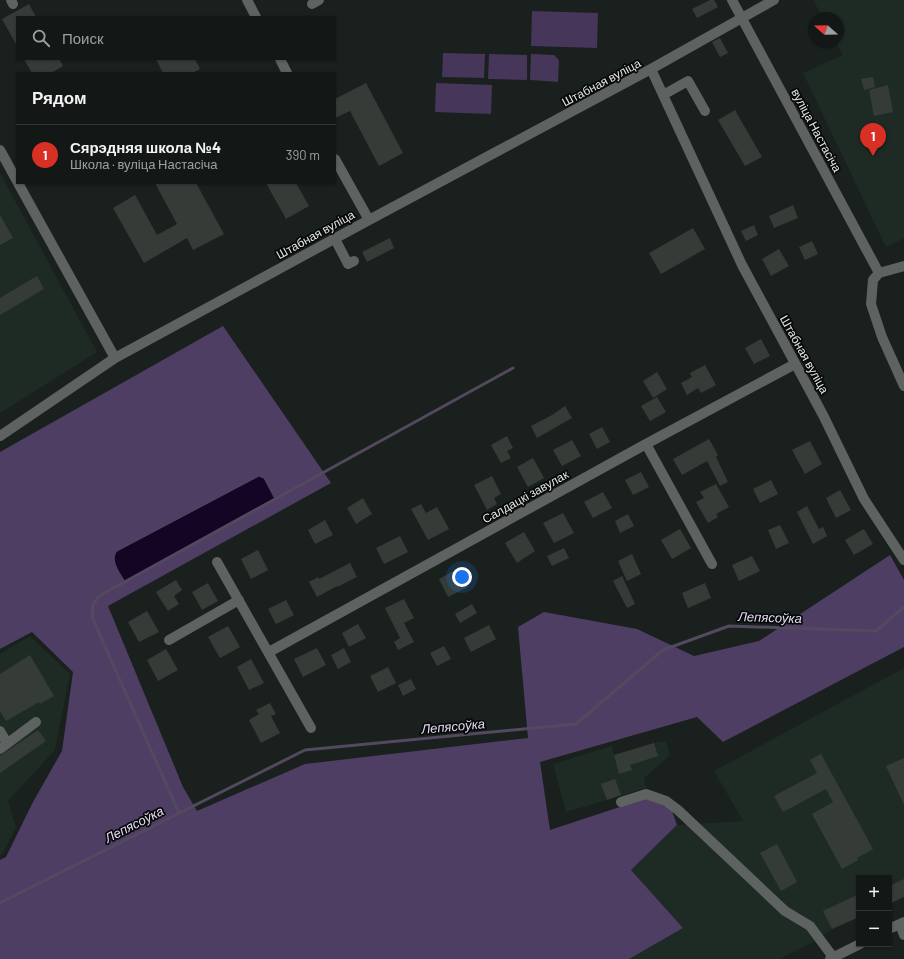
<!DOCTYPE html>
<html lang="ru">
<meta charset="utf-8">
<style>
body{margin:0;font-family:Barlow,sans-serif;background:#1c211f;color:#f1f3f6}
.controls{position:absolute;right:12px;bottom:12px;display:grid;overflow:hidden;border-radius:0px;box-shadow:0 1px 3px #0004}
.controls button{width:36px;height:36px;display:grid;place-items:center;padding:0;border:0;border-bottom:1px solid #323735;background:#131816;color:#f1f3f6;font:20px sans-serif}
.compass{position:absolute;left:808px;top:12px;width:36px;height:36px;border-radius:50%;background:#131816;box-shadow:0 1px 3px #0004;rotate:290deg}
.you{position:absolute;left:462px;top:577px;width:14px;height:14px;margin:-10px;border:3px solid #fff;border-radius:50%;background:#1a73e8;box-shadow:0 0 0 6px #1a73e833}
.badge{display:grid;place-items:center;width:26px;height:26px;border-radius:50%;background:#d93025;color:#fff;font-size:13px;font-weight:700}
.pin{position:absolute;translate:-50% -33px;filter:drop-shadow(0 1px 2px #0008)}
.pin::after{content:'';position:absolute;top:21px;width:14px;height:12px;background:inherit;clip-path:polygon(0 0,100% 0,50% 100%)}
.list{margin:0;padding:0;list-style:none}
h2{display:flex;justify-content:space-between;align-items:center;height:52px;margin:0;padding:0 16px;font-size:17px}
h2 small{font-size:13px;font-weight:400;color:#9da0a1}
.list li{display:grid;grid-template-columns:26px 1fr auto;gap:12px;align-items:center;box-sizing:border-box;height:60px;padding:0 16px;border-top:1px solid #323735}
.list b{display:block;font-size:15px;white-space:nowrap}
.list p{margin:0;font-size:13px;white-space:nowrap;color:#9da0a1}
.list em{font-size:13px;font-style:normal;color:#9da0a1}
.icon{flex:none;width:22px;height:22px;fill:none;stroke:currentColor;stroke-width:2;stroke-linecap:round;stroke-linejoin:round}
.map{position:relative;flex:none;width:904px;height:959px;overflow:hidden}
.search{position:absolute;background:#131816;box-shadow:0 1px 3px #0004;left:16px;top:16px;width:320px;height:44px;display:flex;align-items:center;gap:10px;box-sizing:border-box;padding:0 14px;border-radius:0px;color:#9da0a1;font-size:15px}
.panel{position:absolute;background:#131816;box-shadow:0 1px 3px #0004;left:16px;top:72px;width:320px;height:112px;border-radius:0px}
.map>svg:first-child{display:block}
.built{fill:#1e2b25}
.green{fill:#463659}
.forest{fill:#4f3e64}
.water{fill:#150525;stroke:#53495f}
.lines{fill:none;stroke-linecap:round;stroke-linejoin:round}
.stream{stroke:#53495f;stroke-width:3}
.building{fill:#353c38}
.minor{stroke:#5e6260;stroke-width:10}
.labels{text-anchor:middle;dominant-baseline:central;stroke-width:3.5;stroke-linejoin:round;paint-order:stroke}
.street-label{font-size:12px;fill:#e3e7e5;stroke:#070908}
.water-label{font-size:13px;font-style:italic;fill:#e6dbf6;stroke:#070908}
</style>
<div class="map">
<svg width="904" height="959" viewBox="0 0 904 959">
<rect width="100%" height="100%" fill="#19201d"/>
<path class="built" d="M813,0H904V238L886,247L803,73L843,55L836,42H838V18H823Z
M0,173L97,352L0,413Z
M30,636L70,674L55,750L8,801L16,827L3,853L0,855V654Z
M904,668V897L889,903V878H859V917L832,929L815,941L779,959H629L683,928L631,870L677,825L743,821L714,771Z
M666,741L670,755L644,778L646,788L566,812L553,764L612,746L614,755L654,743Z"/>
<path class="green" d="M532,11L598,13L597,48L531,46Z
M443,53L485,54L484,78L442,77Z
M489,54L527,55V80L488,79Z
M531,54L554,55L559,60L558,82L530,80Z
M436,83L492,85L491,114L435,112Z"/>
<path class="forest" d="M223,326L331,483L108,606L183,787L197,811L305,764L528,738L518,627L544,612L637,629L694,656L759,641L890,555L904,580V647L723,742L697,717L540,762L550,830L647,798L671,808L677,825L631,870L683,928L629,959H0V860L6,857L33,802L62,751L73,672L32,632L0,649V452Z"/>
<path class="water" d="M259,476L264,478L275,499L125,582C120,573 109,560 117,551Z"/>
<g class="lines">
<path class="stream" d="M179,813L92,617L93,605L99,596L513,368
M0,903L305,750L576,724L663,650L729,626L876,631L904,607"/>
</g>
<path class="building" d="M710,0H714L718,7L697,18L692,9Z
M29,4L36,17H17V46L2,19Z
M720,38L728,53L720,57L712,42Z
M24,59H59L63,66L51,73H32Z
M156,59H195L200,69L192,73H163Z
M873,77L875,87L864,90L861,79Z
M366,83L403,153L379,166L350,111L335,118V99Z
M888,85L893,112L874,116L869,90Z
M735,110L762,157L745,166L718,120Z
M155,183H196L224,234L193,250L187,238L144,263L113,208L135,195L157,235L177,224Z
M266,183H296L309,206L286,219Z
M793,205L798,218L774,228L769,216Z
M0,215L13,238L0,245Z
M754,225L758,235L746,241L741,231Z
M693,228L705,249L661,274L649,253Z
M390,238L394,248L367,262L362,252Z
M812,241L818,254L805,260L799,247Z
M779,249L789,266L771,276L762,259Z
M37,276L44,289L0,315V298Z
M761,339L770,356L754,364L745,348Z
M705,365L716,385L701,393L698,388L687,395L681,383L692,377L690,373Z
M657,372L667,389L653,398L643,381Z
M657,397L666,412L650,421L641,406Z
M565,406L572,418L537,438L531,426L552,415Z
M602,427L610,442L597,449L589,434Z
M507,436L513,448L507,451L511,458L501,463L491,445Z
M709,439L718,455L716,457L728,482L720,486L707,461L682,475L673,459Z
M572,440L581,456L562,466L553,450Z
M810,441L822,464L805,474L792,450Z
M533,458L544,478L528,487L517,467Z
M641,472L649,487L633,495L625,480Z
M492,476L501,494L494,498L497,504L487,510L474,485Z
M771,480L778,494L760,503L753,489Z
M716,484L729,507L716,514L718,517L708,523L696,502L704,498L700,492Z
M840,490L851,510L836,518L826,498Z
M603,492L612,508L593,518L584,502Z
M363,498L372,514L356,524L347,508Z
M421,504L426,513L437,507L449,529L428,540L411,509Z
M807,506L819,529L823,527L827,536L813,544L797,512Z
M563,513L574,533L554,543L543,523Z
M628,514L634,526L620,533L615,521Z
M325,520L333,535L315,544L308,530Z
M780,525L789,543L776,549L768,530Z
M680,529L691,548L672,559L661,540Z
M864,529L873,544L854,555L845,540Z
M524,532L535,551L517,563L505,543Z
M400,536L408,552L384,564L376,548Z
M564,548L569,558L552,566L547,556Z
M258,550L268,570L251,579L241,559Z
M632,554L641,574L627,581L618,561Z
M752,556L760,571L739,581L732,565Z
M350,563L357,577L337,587V586L317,597L309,582L318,577L319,579Z
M459,568L468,587L448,597L439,579Z
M622,576L635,604L627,608L613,581Z
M176,580L182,590L174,596L179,604L168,611L156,592Z
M208,583L218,601L202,610L192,592Z
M705,583L711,598L688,608L682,593Z
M404,599L414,618L404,623L414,642L398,650L394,642L400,638L385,608Z
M286,600L294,615L276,624L268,609Z
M472,604L477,613L460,623L455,614Z
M147,611L159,632L139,642L128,622Z
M358,624L366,638L349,647L342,633Z
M489,625L496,639L471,652L464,638Z
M228,626L240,647L220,658L208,637Z
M444,646L451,659L437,666L430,653Z
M317,648L326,665L303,677L294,659Z
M344,648L351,662L338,669L331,655Z
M166,649L178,670L158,681L147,660Z
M30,655L54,696L40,704L39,702L6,721L0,711V674Z
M251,659L264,683L249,690L237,667Z
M388,667L396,683L378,692L370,676Z
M411,679L416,689L403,696L398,685Z
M270,703L276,714L271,716L280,733L261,743L249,720L259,714L256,710Z
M38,730L46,741L0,773V756Z
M654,743L658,756L630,765L632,770L619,774L614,755Z
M821,754L873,849L857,858L858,860L842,869L812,814L833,802L826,789L783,812L774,796L817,773L810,760Z
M904,758V805L886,766Z
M615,779L621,795L607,800L601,784Z
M777,844L797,882L781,891L760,853Z
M904,879V897L889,904V886Z
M859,894V917L832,929L823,911Z"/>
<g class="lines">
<path class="minor" d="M11,0L13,4
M247,0L256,17
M732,0L879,273
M312,4L319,0
M280,59L287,73
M651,69L742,265L823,415L864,499L904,560
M663,95L688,81L705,111
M0,150L17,181
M335,159L369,220
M18,183L115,358
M335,239L348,264L354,261
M904,266L879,273L873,280L871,304L882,337L904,386
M0,436L115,358L369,220L651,69L774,0
M646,444L712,564
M217,562L311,728
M169,640L239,600
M269,652L646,444L795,364
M0,731L7,743
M0,749L36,722
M621,802L646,794L666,801L678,810L785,911L810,926L833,957
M900,924L904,935
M889,929L904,922
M830,959L860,944"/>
</g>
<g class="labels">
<g class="street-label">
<text transform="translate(601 82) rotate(-28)">Штабная вуліца</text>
<text transform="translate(817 130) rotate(62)">вуліца Настасіча</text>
<text transform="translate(315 234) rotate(-29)">Штабная вуліца</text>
<text transform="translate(805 354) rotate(61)">Штабная вуліца</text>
<text transform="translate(525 496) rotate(-29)">Салдацкі завулак</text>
</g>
<g class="water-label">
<text transform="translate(770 617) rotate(2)">Лепясоўка</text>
<text transform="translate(453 726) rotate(-5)">Лепясоўка</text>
<text transform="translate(134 824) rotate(-27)">Лепясоўка</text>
</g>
</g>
</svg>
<div class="controls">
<button>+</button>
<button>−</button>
</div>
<svg class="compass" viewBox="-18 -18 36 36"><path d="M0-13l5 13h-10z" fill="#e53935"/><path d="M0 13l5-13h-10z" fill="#9da0a1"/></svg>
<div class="you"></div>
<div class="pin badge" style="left:873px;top:156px">1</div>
<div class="search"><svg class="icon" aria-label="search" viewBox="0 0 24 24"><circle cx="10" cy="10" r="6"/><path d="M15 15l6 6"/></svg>Поиск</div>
<section class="panel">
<h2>Рядом<small></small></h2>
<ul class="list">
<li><span class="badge">1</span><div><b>Сярэдняя школа №4</b><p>Школа · вуліца Настасіча</p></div><em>390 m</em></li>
</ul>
</section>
</div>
